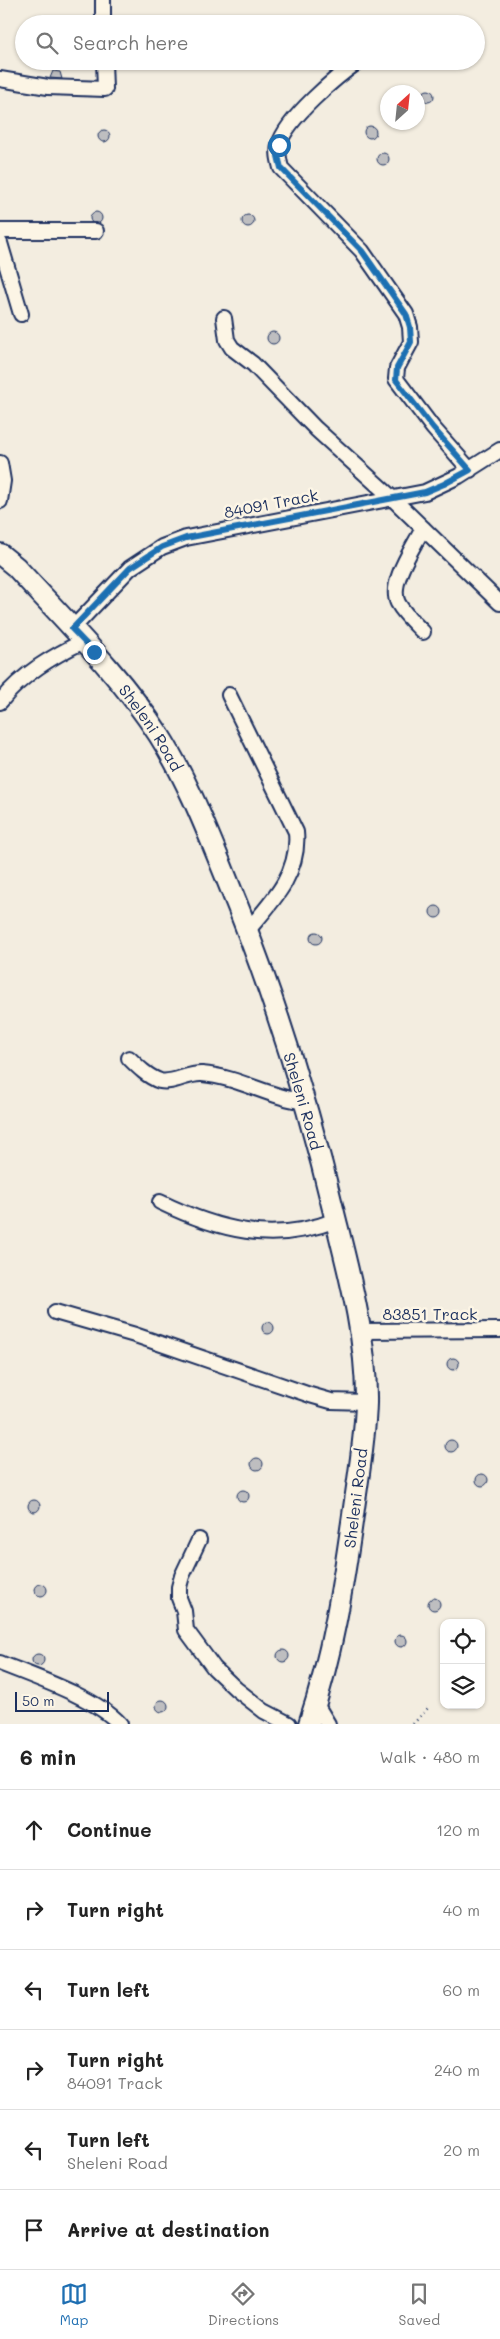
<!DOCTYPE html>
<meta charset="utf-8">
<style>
body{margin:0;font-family:Mali,sans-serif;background:#f2f2f2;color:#222}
.controls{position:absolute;right:15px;bottom:15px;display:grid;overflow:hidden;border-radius:10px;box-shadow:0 1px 4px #0004}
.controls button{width:45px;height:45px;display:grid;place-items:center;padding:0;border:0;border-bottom:1px solid #e0e0e0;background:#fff;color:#222;font:25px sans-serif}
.compass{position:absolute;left:380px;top:85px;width:45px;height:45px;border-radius:50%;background:#fff;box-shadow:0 1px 4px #0004;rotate:27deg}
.scale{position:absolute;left:15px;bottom:12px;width:94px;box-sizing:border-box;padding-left:5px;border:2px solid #1b2f5e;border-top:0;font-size:14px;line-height:18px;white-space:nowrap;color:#1b2f5e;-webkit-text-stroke:4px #fcf5e5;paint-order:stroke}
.stop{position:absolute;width:15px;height:15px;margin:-11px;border:4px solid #1f6fb2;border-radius:50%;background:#fff}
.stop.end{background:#1f6fb2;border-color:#fff;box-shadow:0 1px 5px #0008}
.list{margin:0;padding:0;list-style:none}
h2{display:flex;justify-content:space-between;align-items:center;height:65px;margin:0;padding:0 20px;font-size:21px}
h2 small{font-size:16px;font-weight:400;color:#767676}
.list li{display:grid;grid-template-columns:32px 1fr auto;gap:15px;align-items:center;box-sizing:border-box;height:80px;padding:0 20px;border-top:1px solid #e0e0e0}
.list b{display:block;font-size:19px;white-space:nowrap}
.list p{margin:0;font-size:16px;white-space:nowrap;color:#767676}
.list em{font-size:16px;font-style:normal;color:#767676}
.icon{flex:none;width:28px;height:28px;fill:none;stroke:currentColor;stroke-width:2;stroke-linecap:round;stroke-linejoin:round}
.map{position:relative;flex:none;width:500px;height:1724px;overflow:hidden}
.search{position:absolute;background:#fff;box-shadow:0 1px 4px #0004;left:15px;right:15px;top:15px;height:55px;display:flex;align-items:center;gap:12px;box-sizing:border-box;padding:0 18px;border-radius:28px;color:#767676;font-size:19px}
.sheet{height:545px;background:#fff}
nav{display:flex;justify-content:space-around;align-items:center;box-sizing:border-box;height:70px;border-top:1px solid #e0e0e0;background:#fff;font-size:14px;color:#767676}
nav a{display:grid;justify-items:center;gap:2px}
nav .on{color:#1f6fb2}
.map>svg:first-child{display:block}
.building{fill:#bebec0;stroke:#1b2f5e}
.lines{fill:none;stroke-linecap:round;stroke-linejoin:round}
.street-casing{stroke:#1b2f5e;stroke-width:18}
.secondary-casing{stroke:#1b2f5e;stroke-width:24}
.path{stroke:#1b2f5e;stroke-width:2.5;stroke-dasharray:1 4;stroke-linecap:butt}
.street{stroke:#fcf5e5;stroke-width:14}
.secondary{stroke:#fcf5e5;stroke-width:20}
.route{stroke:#1f6fb2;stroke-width:6}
.labels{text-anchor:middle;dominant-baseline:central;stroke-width:5;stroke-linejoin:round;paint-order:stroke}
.street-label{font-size:16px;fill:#1b2f5e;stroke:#fcf5e5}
</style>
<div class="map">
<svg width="500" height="1724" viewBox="0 0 500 1724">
<rect width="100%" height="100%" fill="#f3ede0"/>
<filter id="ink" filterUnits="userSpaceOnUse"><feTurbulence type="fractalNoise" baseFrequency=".02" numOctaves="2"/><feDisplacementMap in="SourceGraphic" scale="10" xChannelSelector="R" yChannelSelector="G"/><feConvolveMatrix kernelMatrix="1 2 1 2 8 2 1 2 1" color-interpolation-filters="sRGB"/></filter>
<g filter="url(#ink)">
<path class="building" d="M53,71L60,72L62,79L50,78Z
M422 96a6 6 0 1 1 12 0a6 6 0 1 1-12 0Z
M364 132a6 6 0 1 1 12 0a6 6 0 1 1-12 0Z
M98 136a6 6 0 1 1 12 0a6 6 0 1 1-12 0Z
M377 159a6 6 0 1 1 12 0a6 6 0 1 1-12 0Z
M90 218a6 6 0 1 1 12 0a6 6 0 1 1-12 0Z
M242 221a6 6 0 1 1 12 0a6 6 0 1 1-12 0Z
M267 338a6 6 0 1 1 12 0a6 6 0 1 1-12 0Z
M430 912a6 6 0 1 1 12 0a6 6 0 1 1-12 0Z
M310 938a6 6 0 1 1 12 0a6 6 0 1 1-12 0Z
M262 1328a6 6 0 1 1 12 0a6 6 0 1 1-12 0Z
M447 1364a6 6 0 1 1 12 0a6 6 0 1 1-12 0Z
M445 1446a6 6 0 1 1 12 0a6 6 0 1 1-12 0Z
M251 1464a6 6 0 1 1 12 0a6 6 0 1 1-12 0Z
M476 1480a6 6 0 1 1 12 0a6 6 0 1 1-12 0Z
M237 1496a6 6 0 1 1 12 0a6 6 0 1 1-12 0Z
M28 1506a6 6 0 1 1 12 0a6 6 0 1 1-12 0Z
M35 1590a6 6 0 1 1 12 0a6 6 0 1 1-12 0Z
M428 1604a6 6 0 1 1 12 0a6 6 0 1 1-12 0Z
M395 1641a6 6 0 1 1 12 0a6 6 0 1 1-12 0Z
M277 1656a6 6 0 1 1 12 0a6 6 0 1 1-12 0Z
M32 1660a6 6 0 1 1 12 0a6 6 0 1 1-12 0Z
M156 1706a6 6 0 1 1 12 0a6 6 0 1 1-12 0Z"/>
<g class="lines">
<defs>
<path id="street" d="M103,0V24
M359,61C337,76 286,119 279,145C277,153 279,160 281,168L362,251L406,314L410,327L411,342L397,368L396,379L433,428L470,470
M0,79L48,87L105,89L104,61
M0,231H96
M0,243L21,314
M224,318L227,340L232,348L253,364L316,429L392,498L500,603
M0,463L3,481L0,501
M72,629L130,568L162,547L186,538L425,492L459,476L500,450
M423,632C414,623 404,614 398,603C388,583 414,547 423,528
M229,695L296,832C300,873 273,901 248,930
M0,702C22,674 53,656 84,641
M129,1058C138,1067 148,1077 160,1081C173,1084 188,1073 202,1074C239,1077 270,1098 306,1102
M160,1202C218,1230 273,1245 336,1220
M55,1312L135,1335L310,1395L331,1401L366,1402
M360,1331L500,1330
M199,1540L182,1576L179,1587V1598L184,1611L186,1630L214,1668L236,1689L264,1711L289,1724
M0,1663C34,1677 95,1697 120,1724
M316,1704L328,1724"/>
<g id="secondary">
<path id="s1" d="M0,554L16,567C65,621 119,673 159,735C187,779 206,828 226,877C272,989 307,1099 335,1217C350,1277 367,1341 366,1403C365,1440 358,1478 353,1515C343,1586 332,1656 309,1724"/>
</g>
</defs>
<use href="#street" class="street-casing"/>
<use href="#secondary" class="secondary-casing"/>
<path class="path" d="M413,1724L430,1706"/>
<use href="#street" class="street"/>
<use href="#secondary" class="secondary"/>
</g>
</g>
<g class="lines" filter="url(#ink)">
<path class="route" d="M94,652L72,629L130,568L162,547L186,538L425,492L444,484L470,470L433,428L396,380L397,368L411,342L410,327L406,314L362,251L281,168L278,156L279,145"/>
</g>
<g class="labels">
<g class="street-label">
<text transform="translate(271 503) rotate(-11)">84091 Track</text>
<text stroke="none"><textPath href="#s1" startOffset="231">Sheleni Road</textPath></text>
<text stroke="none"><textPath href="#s1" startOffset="636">Sheleni Road</textPath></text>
<text x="430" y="1313">83851 Track</text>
<text transform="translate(355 1498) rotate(-83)">Sheleni Road</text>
</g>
</g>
</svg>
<div class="controls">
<button><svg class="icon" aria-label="locate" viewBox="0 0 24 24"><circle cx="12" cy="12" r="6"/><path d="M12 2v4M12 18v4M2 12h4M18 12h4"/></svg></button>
<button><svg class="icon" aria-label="layers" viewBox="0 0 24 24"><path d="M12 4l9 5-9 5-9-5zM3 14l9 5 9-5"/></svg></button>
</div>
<svg class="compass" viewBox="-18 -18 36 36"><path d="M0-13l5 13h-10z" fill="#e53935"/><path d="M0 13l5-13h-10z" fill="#767676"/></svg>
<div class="scale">50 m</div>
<div class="stop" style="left:279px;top:145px"></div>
<div class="stop end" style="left:94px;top:652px"></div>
<div class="search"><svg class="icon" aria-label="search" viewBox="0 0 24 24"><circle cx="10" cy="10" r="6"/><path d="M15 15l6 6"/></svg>Search here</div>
</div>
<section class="sheet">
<h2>6 min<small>Walk · 480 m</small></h2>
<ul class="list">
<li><svg class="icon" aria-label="ahead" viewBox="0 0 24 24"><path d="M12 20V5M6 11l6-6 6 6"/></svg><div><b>Continue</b></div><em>120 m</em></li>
<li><svg class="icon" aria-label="right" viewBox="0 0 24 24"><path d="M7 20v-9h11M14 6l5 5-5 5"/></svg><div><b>Turn right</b></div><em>40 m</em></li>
<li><svg class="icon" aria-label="left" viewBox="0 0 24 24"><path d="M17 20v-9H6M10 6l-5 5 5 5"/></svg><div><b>Turn left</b></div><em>60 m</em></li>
<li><svg class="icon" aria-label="right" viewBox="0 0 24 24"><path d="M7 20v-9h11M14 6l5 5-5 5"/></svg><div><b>Turn right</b><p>84091 Track</p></div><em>240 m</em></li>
<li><svg class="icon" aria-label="left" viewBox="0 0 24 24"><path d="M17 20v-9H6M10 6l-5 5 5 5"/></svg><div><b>Turn left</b><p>Sheleni Road</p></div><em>20 m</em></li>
<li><svg class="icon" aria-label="arrive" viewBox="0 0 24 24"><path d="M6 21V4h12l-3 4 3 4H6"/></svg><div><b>Arrive at destination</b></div></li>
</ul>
</section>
<nav>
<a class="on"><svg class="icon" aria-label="map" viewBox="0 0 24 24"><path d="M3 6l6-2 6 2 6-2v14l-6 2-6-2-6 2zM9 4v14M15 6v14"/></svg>Map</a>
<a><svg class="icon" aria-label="directions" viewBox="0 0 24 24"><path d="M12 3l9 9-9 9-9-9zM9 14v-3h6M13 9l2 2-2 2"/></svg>Directions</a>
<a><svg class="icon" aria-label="saved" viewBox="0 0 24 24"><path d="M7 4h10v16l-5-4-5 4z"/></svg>Saved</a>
</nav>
